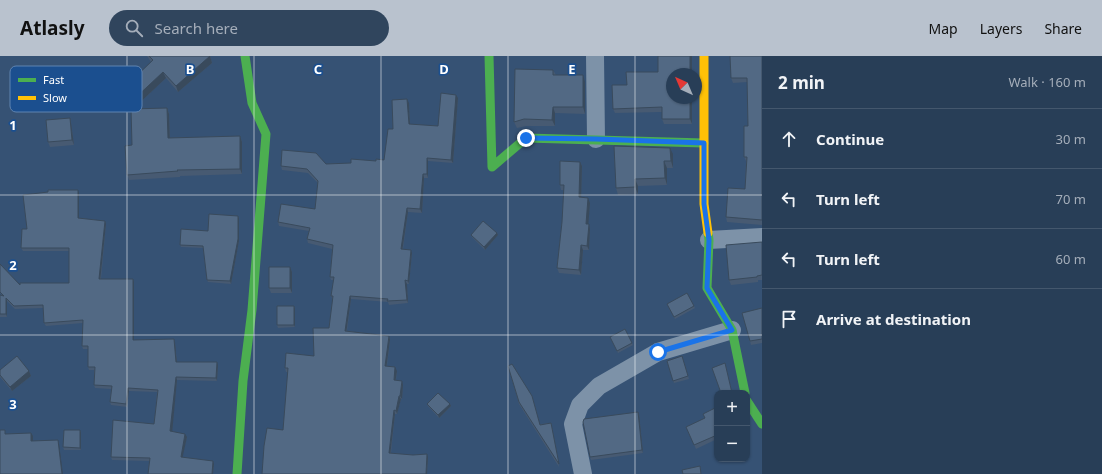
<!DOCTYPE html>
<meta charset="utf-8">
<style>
body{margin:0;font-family:"Noto Sans",sans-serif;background:#30455d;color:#f1f3f6}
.controls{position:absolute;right:12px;bottom:12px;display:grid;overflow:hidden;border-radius:8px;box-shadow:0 1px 3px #0004}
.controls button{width:36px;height:36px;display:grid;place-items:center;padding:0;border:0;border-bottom:1px solid #44576d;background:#283e57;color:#f1f3f6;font:20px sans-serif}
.compass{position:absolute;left:666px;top:12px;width:36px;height:36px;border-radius:50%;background:#283e57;box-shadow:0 1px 3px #0004;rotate:316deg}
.stop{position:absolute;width:12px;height:12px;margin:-9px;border:3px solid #1a73e8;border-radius:50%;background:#fff}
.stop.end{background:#1a73e8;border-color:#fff;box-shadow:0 1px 4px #0008}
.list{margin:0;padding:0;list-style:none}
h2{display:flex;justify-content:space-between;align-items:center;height:52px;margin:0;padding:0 16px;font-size:17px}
h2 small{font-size:13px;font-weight:400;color:#a5aeba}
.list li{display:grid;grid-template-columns:26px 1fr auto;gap:12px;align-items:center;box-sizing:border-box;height:60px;padding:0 16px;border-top:1px solid #44576d}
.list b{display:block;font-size:15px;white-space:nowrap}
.list em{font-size:13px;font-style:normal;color:#a5aeba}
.icon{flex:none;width:22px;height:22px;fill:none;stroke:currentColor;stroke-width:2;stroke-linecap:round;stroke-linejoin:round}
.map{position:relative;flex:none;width:762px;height:418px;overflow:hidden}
header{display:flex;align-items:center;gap:24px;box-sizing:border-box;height:56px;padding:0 20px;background:#b9c2ce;color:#111}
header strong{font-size:19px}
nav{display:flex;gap:22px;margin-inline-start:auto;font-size:14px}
.search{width:280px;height:36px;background:#30455d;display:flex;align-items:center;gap:10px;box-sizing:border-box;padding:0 14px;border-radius:22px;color:#a5aeba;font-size:15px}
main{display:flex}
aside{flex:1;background:#283e57}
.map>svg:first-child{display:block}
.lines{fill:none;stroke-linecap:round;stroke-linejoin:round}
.street{stroke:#7d92a8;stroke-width:18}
.fast{stroke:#4caf50;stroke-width:9}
.slow{stroke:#ffc107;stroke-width:9}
.wall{fill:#475a72}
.shaded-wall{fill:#394a5c}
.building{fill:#526984;stroke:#394a5c}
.route{stroke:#1a73e8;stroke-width:5}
.grid{fill:none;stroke:#fff;stroke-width:1;stroke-opacity:0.55}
.key{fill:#1b4f8f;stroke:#5f84b1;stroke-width:1}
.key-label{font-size:11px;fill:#fff}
.grid-label{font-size:13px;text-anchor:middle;font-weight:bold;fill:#fff;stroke:#1b4f8f;stroke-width:3.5;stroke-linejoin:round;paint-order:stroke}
</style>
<header>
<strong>Atlasly</strong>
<div class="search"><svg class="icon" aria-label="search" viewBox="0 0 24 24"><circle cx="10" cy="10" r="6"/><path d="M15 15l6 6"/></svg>Search here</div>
<nav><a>Map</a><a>Layers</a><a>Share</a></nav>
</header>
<main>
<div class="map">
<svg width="762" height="418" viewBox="0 0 762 418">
<rect width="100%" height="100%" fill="#365274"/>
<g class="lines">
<path class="street" d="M595,0L596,83
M709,184L762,181
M583,418L573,368L580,349L599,330L658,296L732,274"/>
<path class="fast" d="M489,0L492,111L526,82L704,87
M708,177L709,184L707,232L732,274L745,337
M747,345L762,368
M237,418L243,325L252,254L266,78L252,47L245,0"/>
<path class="slow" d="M704,0V148L708,177"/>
</g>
<path class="wall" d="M147,0H210L212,7L178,36L166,22L133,53L167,52L169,58L170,82L240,80L242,86V118L180,120V121L129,124L127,119L132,89L133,53L131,46V37L129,35L127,29L151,6Z
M692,0V68H664L662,63V56L615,57L613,53L627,29L658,16Z
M762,0V169L727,166L726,161L745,133L746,105L744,101L748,70L747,26L733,27L731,22Z
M553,14L556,19L585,26V58L555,57V70H526L517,72L514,66Z
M458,42L453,107L428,105V122H424L422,157L408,156L403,193L412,197L409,228H407L408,247L389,249L388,246L351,243L347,275L389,280L390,284L387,310L397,315L396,324L403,329L402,343H401L397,358H395L391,397L428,401L427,418L283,374L288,316H286L285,312L314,300L329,272L333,244L331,240L334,224H331L330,221L332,193L308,187L307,183L309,175L279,170L278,166L315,153L318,127L308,117L282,114L281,110L351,107L384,104L393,73L409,47L410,68L438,70Z
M70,62L71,67L74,89L50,91L48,86Z
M673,98V112H667V129L638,130V138L618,139L616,132Z
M580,106L582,110L581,141L590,147L588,168L590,173L589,194H583L581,219L559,217L557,212L562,166L564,134H561L560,129Z
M79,137V162L105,165L106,168L101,223H133L134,226V284L174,283L175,286L177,306L218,309L217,325L177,324L172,375L187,381L182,401L214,408L213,418H148L149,405L112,404L111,401L154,368L157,336L129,335L127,351L111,349L110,346L111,333L95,332L94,329V314H89L88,311V293H83L82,290L83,267L46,270L44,267L43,252L15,253L7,245V261H0V239H2L0,237V208L20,229L69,227V195H23L21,192L27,173Z
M238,160L239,163V185L231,228L208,226L207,224L204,192L181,191L180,189Z
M497,177L498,179L485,194L472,181L471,179Z
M762,186V224H758V226L731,229L729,224L761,187Z
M290,211L292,216V237H271L269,232Z
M667,248L694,250L695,252L675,263Z
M294,250L295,253V271L278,272L277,269Z
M762,252V287L751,289L750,285Z
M610,281L632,287L633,289L618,297Z
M682,300L689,323L674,327L667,305Z
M508,310L540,368L551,367L559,411L519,348Z
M0,314L29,315L31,320L12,335L0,321Z
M427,348H450L451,350L439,362L428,350Z
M717,351V383L696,393L686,371L705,362Z
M638,356L639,358L643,397L591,404L590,401Z
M80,374L81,377V394H64L63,391Z"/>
<path class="shaded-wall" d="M210,0L212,7L178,36L176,30Z
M690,0H692V18H690Z
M163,16L166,22L133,53L131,46Z
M583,19L585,26V58L583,51Z
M456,39L458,42L453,107L451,104Z
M690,42H692V68L690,63Z
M407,43L409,47L410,72L409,68Z
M553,51L555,57V70L552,64Z
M167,52L169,58L170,88L168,82Z
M70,62L71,67L74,89L72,84Z
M240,80L242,86V118L240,113Z
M670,92L673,98V112L671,105Z
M427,102L428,105V122L427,118Z
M664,105L667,112V129L665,122Z
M580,106L582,110L581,146L579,141Z
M423,118L424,122L422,157L420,153Z
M635,123L638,130V138L635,131Z
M78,134L79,137V165L78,162Z
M588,142L590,147L588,173L586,168Z
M407,152L408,156L402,196L401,193Z
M238,160L239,163V185L231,228L230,225Z
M105,165L106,168L100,226L99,223Z
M589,168L590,173L589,194L587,190Z
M497,177L498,179L485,194L484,191Z
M581,189L583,194L581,219L579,214Z
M411,194L412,197L409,228L408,225Z
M290,211L292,216V237L290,232Z
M133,223L134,226V287L133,284Z
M405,224L407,228L408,247L407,244Z
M350,240L351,243L346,278L345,275Z
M6,242L7,245V261L6,258Z
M294,250L295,253V271L294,269Z
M389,280L390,284L386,314L385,310Z
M174,283L175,286L177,309L176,306Z
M217,306L218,309L217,325L216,322Z
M395,311L397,315L395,328L394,324Z
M29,315L31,320L12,335L10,331Z
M176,321L177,324L172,378L170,375Z
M402,325L403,329L402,343L400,340Z
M128,332L129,335L127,351L126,348Z
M399,340L401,343L397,358L396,355Z
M450,348L451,350L439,362L438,359Z
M394,354L395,358L390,400L389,397Z
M638,356L639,358L643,397L642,394Z
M80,374L81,377V394L80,392Z
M31,377L33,380V389L31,385Z
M185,378L187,381L182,404L181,401Z
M58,384L59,388L63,418H62Z
M427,398L428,401L427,418H426Z
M213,405L214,408L213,418H212Z"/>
<path class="building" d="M149,0H210L176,30L163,16L131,46V33L127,29L153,4Z
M658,0H690V18H672V42H690V63H662V51L613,53L612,29H627L626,16H658Z
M730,0H762V164L726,161L728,132L745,133L747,101H744V70H748L747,22H731Z
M515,13L553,14V19H583V51H553L552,64L524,63L514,66Z
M441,37L456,39L451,104L427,102V118H423L420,153L407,152L401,193L411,194L408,225L405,224L407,244L387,245L388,243L350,240L345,275L389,280L385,310L395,311L394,324L402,325L400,340H399L396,355L394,354L389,397L413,399L427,398L426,418H262L264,390L267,372L283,374L288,312H285L286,297L314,300L313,272H329L333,240H331L334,221H330L333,189L307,183L310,172L278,166L281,148L315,153L318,125L307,113L281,110L282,94L316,97L326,108L351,107V103L376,105V103L384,104L388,73H393L392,44L407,43L409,68L438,70Z
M167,52L168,82L240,80V113L177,114L178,115L127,119L125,90L132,89L131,53Z
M70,62L72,84L48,86L46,64Z
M614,90L670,92L671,105H664L665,122L635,123V131L616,132Z
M560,105L580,106L579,141L588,142L586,168H589L587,190L581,189L579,214L557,212L562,166L564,129H560Z
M48,134H78V162L105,165L99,223H133V284L174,283L176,306H217L216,322L176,321L170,375L185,378L181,401L213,405L212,418H148L150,402L111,401L113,364L154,368L158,334L128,332L126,348L110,346L112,330L94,329L95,311H88V290H82L83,264L44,267L43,249L14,250L6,242V258H0V239L4,240L0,236V208L20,229V227H69V192H21L22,173H27L23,139L48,136Z
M209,158L238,160V183L230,225L207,224L203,190L180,189L181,173L208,175Z
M483,165L497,177L484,191L471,179Z
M762,186V219L757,220V221L729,224L726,189Z
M269,211H290V232H269Z
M687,237L694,250L674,261L667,248Z
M277,250H294V269H277Z
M762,252V283L750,285L742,257Z
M625,273L632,287L617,295L610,281Z
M17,300L29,315L10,331L0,319V314Z
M682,300L688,320L673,325L667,305Z
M725,307L732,337H721L712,312Z
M512,308L532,340L540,369L551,367L559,408L519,346L508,310Z
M438,337L450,348L438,359L427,348Z
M717,351V379L694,389L686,371L705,362L703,358Z
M638,356L642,394L590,401L583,366L584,363Z
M0,374H5V378L31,377V385L58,384L62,418H0Z
M64,374H80V392L63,391Z
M700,410L701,418H683L682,414Z"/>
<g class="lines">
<path class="route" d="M526,82L596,83L704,87V148L709,184L707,232L732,274L658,296"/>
</g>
<path class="grid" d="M127,0V418M254,0V418M381,0V418M508,0V418M635,0V418M0,139H762M0,279H762"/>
<rect x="10" y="10" width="132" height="46" rx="6" class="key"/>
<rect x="18" y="22" width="18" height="4" fill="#4caf50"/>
<rect x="18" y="40" width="18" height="4" fill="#ffc107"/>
<g class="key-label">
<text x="43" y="28">Fast</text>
<text x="43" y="46">Slow</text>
</g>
<g class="grid-label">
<text x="190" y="18">B</text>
<text x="318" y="18">C</text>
<text x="444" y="18">D</text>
<text x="572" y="18">E</text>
<text x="13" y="74">1</text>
<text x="13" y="214">2</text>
<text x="13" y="353">3</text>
</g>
</svg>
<div class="controls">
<button>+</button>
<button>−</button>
</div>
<svg class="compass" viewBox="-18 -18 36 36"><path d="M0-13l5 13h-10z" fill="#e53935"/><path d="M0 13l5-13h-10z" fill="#a5aeba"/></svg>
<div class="stop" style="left:658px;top:296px"></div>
<div class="stop end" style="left:526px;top:82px"></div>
</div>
<aside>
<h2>2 min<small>Walk · 160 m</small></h2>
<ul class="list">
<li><svg class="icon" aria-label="ahead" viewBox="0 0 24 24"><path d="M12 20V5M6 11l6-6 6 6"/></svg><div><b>Continue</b></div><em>30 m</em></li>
<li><svg class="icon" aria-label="left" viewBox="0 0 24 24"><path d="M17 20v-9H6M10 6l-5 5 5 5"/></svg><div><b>Turn left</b></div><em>70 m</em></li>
<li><svg class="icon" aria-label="left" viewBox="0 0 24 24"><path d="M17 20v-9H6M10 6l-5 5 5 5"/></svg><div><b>Turn left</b></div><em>60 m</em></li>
<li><svg class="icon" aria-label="arrive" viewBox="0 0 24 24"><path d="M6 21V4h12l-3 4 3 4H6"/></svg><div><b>Arrive at destination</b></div></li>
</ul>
</aside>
</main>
